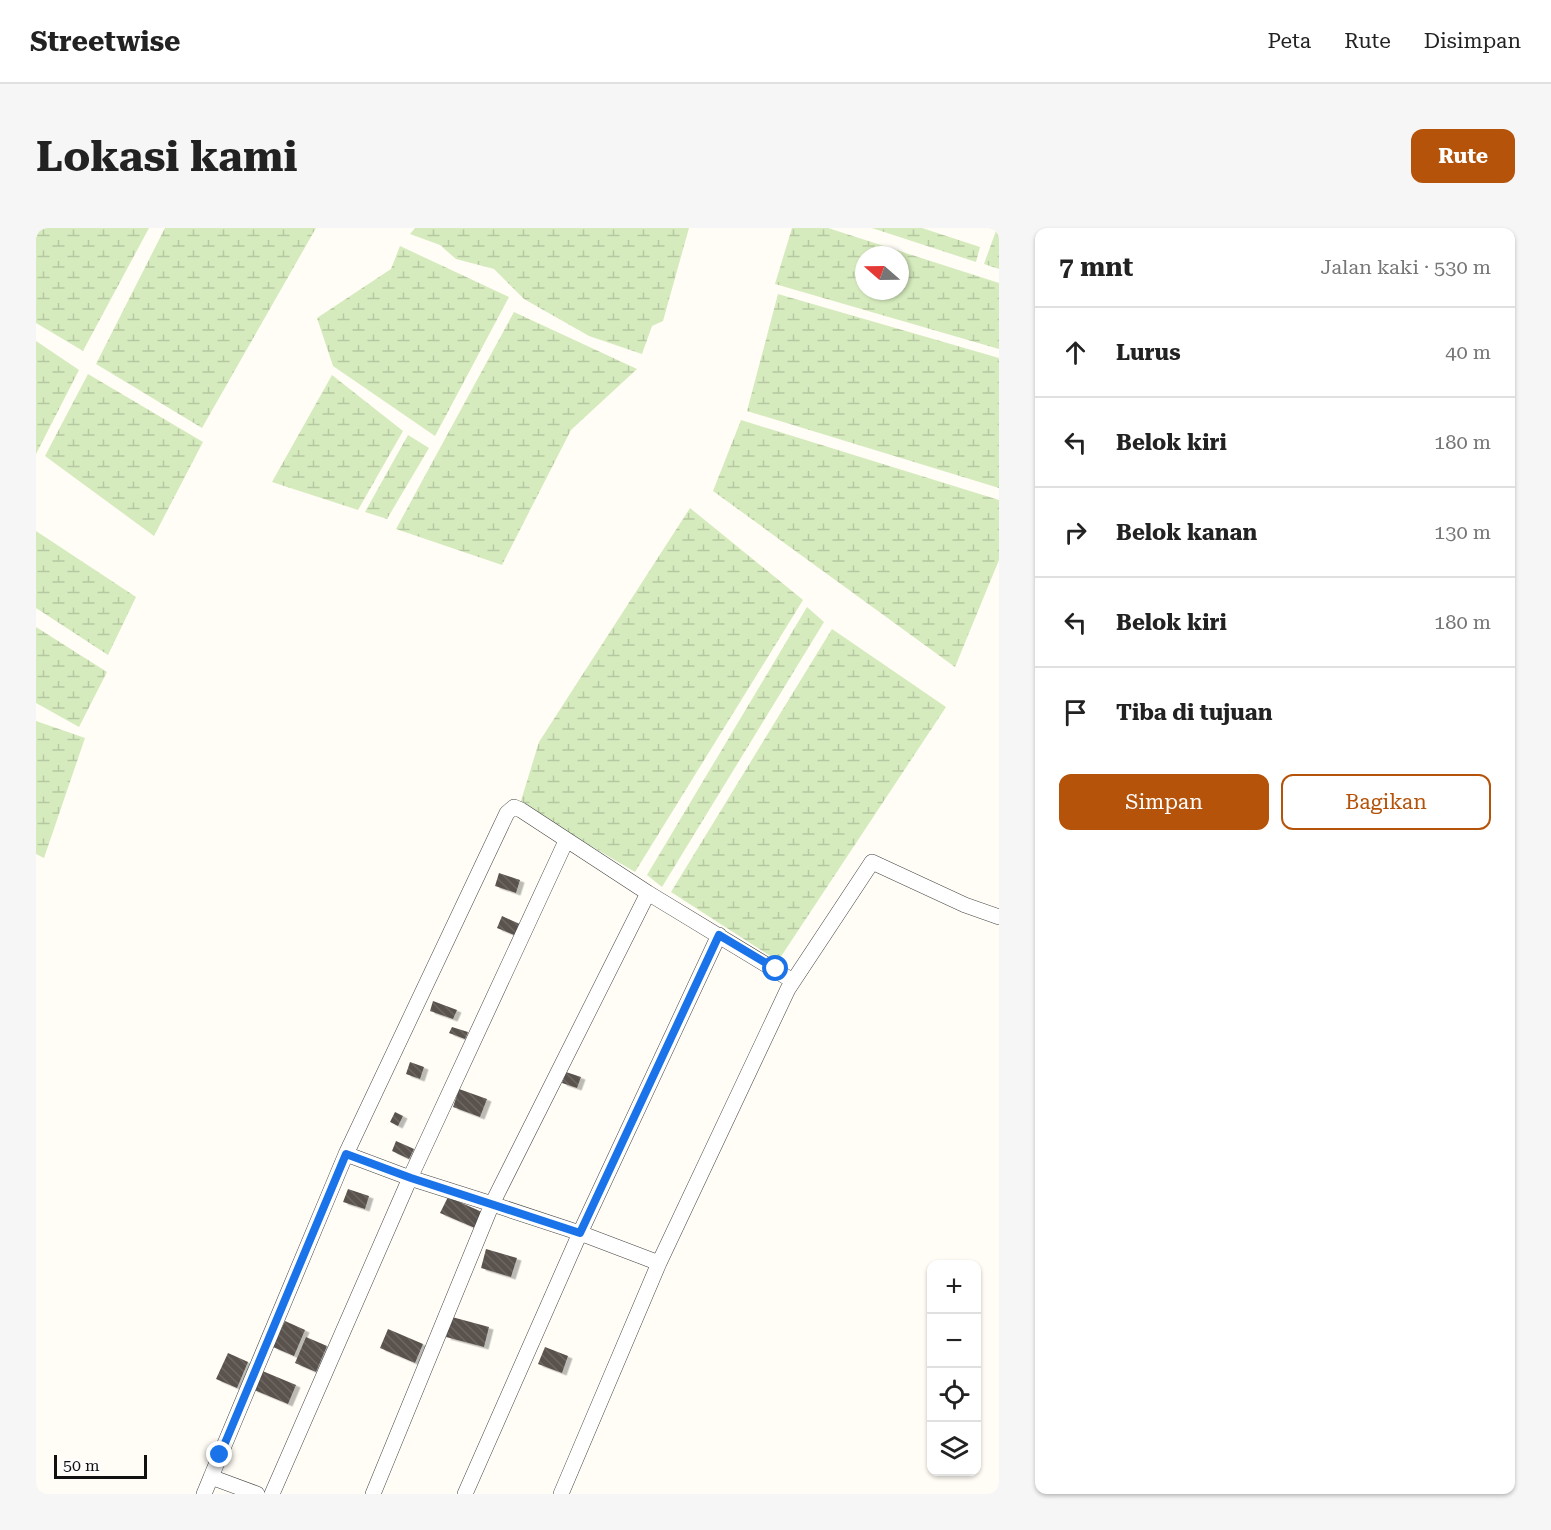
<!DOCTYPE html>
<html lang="id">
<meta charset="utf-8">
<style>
body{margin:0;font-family:"Roboto Serif",serif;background:#f6f6f6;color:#222}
.controls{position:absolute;right:18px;bottom:18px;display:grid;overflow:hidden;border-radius:12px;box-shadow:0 2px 4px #0004}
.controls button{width:54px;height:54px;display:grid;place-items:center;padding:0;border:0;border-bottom:2px solid #e0e0e0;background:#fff;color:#222;font:30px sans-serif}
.compass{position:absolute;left:819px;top:18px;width:54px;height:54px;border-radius:50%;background:#fff;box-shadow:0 2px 4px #0004;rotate:290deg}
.scale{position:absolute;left:18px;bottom:15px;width:93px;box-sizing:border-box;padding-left:6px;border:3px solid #111;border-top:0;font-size:16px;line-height:21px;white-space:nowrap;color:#111;-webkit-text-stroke:4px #fff;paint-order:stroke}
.stop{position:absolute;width:18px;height:18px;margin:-14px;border:4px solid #1a73e8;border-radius:50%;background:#fff}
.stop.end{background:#1a73e8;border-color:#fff;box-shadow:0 2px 6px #0008}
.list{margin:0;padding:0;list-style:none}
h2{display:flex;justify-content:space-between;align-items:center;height:78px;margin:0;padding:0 24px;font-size:26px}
h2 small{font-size:20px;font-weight:400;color:#767676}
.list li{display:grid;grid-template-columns:39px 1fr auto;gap:18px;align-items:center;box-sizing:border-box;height:90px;padding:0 24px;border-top:2px solid #e0e0e0}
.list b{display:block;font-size:22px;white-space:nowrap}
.list em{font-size:20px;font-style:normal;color:#767676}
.actions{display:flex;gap:12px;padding:18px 24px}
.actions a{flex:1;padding:14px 0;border:2px solid #b45309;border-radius:12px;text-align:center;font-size:21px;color:#b45309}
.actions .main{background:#b45309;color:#fff}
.icon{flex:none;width:33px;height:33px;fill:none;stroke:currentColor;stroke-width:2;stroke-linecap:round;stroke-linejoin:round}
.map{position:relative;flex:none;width:963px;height:1266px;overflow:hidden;border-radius:12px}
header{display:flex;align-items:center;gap:36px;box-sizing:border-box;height:84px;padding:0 30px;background:#fff;border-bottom:2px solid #e0e0e0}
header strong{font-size:28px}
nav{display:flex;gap:33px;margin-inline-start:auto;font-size:21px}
.intro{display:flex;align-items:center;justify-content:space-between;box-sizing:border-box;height:144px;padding:0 36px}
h1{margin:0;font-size:42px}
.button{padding:15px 27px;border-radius:12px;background:#b45309;color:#fff;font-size:21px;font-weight:700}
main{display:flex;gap:36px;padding:0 36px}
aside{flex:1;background:#fff;border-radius:12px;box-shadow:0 2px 4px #0004}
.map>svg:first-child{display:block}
.wetland{fill:url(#wetland-marsh);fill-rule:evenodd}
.building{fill:url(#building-back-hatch);filter:url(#shadow)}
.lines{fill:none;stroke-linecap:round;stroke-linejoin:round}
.minor-casing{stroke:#444;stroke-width:16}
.minor{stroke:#fff;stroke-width:15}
.route{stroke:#1a73e8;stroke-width:8}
</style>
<header>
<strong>Streetwise</strong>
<nav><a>Peta</a><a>Rute</a><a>Disimpan</a></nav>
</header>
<div class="intro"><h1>Lokasi kami</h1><a class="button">Rute</a></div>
<main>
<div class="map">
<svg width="963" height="1266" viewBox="0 0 963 1266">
<defs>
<pattern id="wetland-marsh" width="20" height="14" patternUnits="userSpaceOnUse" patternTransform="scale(1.5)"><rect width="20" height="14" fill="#d5ebbd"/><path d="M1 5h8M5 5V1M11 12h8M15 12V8" fill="none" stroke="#b6c8a1"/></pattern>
<pattern id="building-back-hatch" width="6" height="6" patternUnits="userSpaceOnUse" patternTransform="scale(1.5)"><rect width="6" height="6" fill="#5a524d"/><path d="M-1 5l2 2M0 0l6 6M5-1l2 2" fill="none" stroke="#6d6662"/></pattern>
<filter id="shadow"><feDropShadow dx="4.5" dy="2.5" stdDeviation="0" flood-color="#0004"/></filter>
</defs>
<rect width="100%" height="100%" fill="#fffdf5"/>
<path class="wetland" d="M0,0H113L47,123L0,95Z
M129,0H280L166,200L60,136Z
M379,0H653L627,93L616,98L606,126L553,108L488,71L458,41L420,31L404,17L374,6Z
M756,0H792L963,55V121L739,56ZM828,27H864V63H828Z
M836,0H886L944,19L940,34Z
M961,0H963V41L948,36Z
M364,18L473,69L399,208L297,138L281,90L355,41Z
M742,66L963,130V260L711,183Z
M478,84L601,141L535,202L466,337L360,301Z
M0,113L43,142L0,226Z
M52,146L167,214L118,308L9,228Z
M296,147L367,203L322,282L236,254Z
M705,192L963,272V332L919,439L677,263Z
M372,207L393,220L351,291L329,284Z
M654,280L767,372L599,644L484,576L503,514Z
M0,303L100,369L72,427L0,380Z
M771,379L788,394L626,659L611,647Z
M0,399L71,444L43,499L0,475Z
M796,401L910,479L742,733L635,664Z
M0,493L49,510L8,630L0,626Z"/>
<path class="building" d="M463,645L484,652L480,665L459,658Z
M466,688L488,698L483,709L461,700Z
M397,773L421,782L417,791L394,783Z
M416,799L432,804L429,811L413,805Z
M374,834L388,839L384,851L370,846Z
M530,844L545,849L541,860L526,855Z
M423,861L451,871L444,889L417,879Z
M359,884L367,888L362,898L354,894Z
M360,913L378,921L373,931L356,923Z
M312,961L333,968L329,981L307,974Z
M412,969L446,984L439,1000L404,985Z
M450,1021L481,1030L475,1049L445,1040Z
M416,1089L453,1099L448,1119L410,1109Z
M249,1093L269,1102L258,1128L237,1119Z
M352,1101L387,1116L379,1135L344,1120Z
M270,1109L291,1118L280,1144L259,1135Z
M509,1119L532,1128L526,1145L502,1136Z
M192,1125L212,1134L201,1160L180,1151Z
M224,1142L260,1157L252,1176L216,1161Z"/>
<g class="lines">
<defs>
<path id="minor" d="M623,1035L544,1005L683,707
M175,1249L310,926
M168,1266L175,1249L221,1266
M236,1266L374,950L310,926L471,585L478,579L485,582L612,665L757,753
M337,1266L456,976L374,950L530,613
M429,1266L544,1005L456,976L612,665
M525,1266L623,1035L752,761L836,634L929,677L963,689"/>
</defs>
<use href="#minor" class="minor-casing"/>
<use href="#minor" class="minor"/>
</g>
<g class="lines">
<path class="route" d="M184,1227L310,926L375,950L544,1005L683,707L740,741"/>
</g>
</svg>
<div class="controls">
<button>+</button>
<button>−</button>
<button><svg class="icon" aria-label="locate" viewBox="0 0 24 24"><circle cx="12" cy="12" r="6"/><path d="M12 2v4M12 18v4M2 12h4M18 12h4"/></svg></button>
<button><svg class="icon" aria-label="layers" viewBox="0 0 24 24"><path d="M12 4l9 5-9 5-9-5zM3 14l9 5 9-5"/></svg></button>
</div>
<svg class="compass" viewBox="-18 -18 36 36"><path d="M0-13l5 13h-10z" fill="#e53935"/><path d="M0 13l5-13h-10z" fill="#767676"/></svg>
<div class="scale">50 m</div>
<div class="stop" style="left:740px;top:741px"></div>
<div class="stop end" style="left:184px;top:1227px"></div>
</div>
<aside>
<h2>7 mnt<small>Jalan kaki · 530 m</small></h2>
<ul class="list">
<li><svg class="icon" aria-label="ahead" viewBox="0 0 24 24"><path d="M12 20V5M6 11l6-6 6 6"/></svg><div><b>Lurus</b></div><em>40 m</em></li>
<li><svg class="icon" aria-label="left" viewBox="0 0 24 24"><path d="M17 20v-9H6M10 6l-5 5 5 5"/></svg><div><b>Belok kiri</b></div><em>180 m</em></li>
<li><svg class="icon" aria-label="right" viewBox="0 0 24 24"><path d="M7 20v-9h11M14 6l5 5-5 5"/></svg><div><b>Belok kanan</b></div><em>130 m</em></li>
<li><svg class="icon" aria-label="left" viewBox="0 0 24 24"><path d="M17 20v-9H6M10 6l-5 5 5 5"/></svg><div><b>Belok kiri</b></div><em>180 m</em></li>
<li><svg class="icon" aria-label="arrive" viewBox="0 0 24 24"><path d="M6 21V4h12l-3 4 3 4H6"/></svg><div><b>Tiba di tujuan</b></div></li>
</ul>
<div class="actions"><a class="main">Simpan</a><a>Bagikan</a></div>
</aside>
</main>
